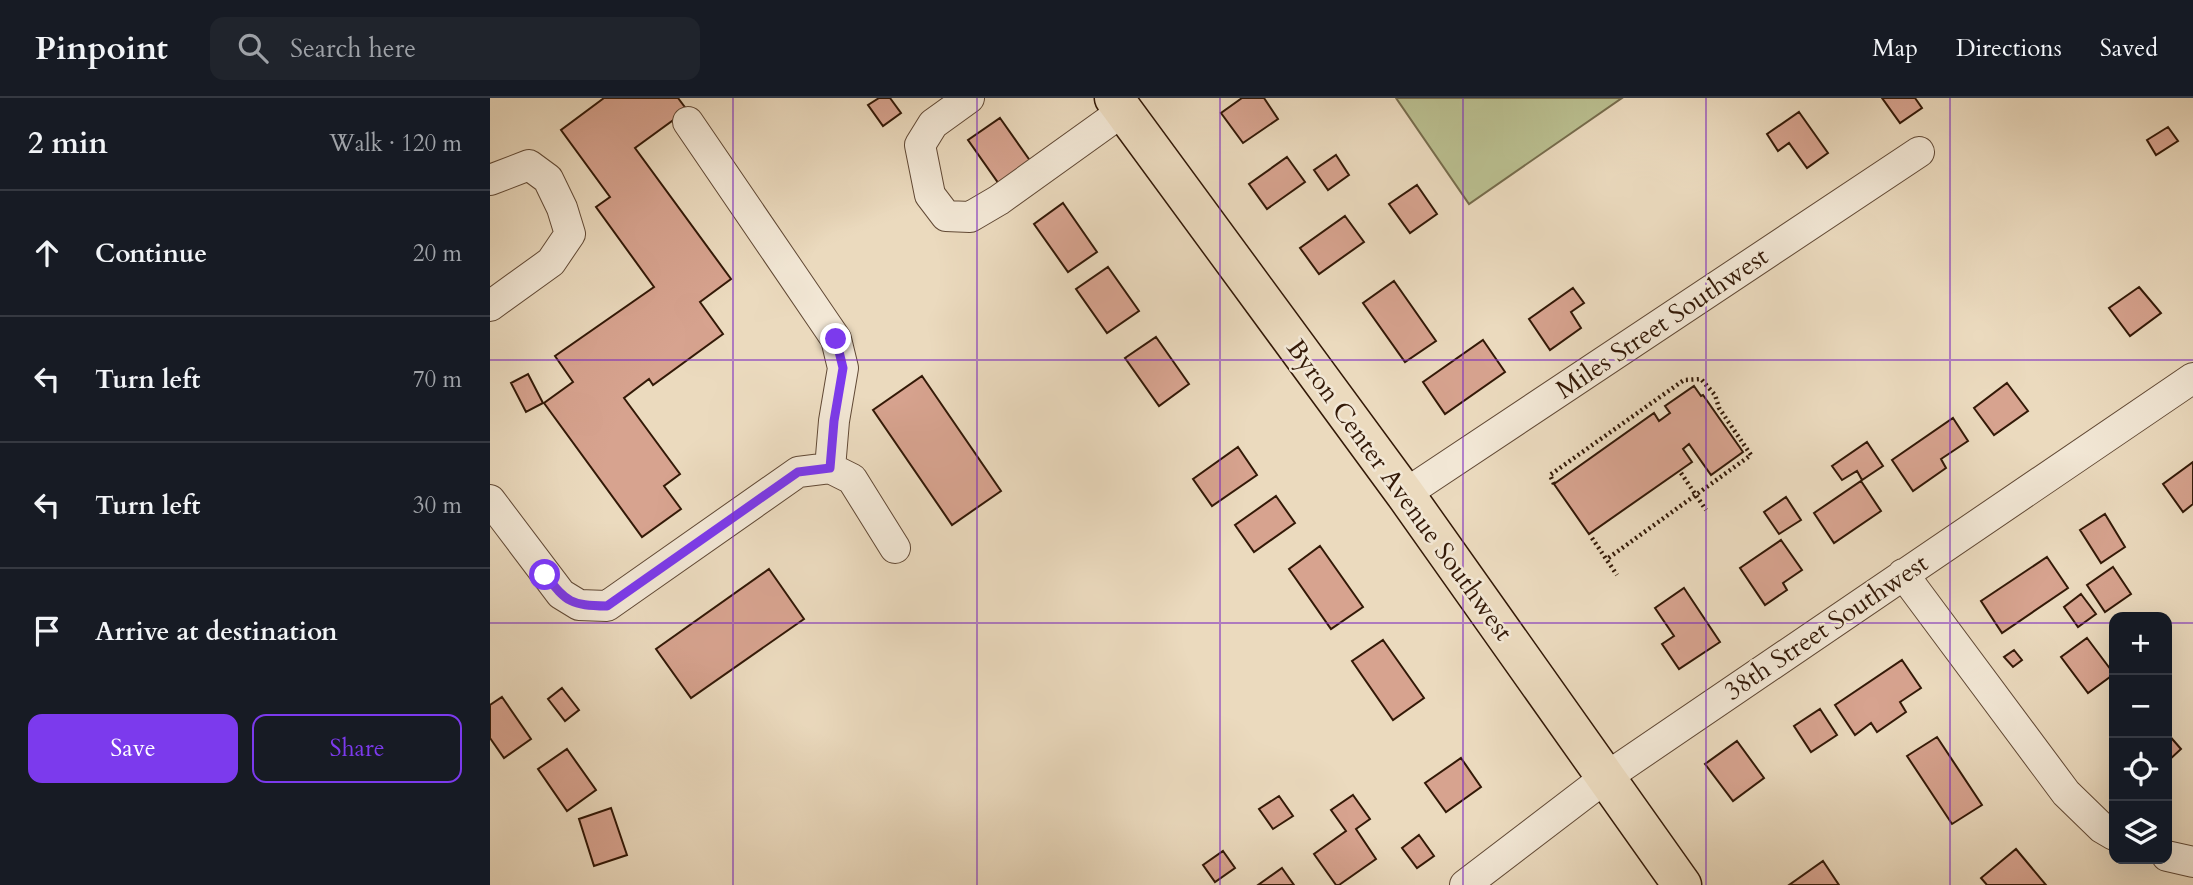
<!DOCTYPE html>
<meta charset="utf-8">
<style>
body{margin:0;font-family:Cardo,serif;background:#20242c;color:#f1f3f6}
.controls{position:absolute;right:21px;bottom:21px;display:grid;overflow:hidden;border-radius:14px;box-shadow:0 7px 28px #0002}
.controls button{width:63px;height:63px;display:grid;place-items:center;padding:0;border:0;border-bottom:2px solid #363941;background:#171b24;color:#f1f3f6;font:35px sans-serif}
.stop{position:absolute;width:21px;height:21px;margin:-16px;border:5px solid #7c3aed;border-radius:50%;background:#fff}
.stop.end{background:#7c3aed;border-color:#fff;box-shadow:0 2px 7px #0008}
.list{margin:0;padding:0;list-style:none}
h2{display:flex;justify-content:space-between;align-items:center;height:91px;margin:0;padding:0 28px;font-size:30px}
h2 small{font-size:23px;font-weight:400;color:#9ea1a6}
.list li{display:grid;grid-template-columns:46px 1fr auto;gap:21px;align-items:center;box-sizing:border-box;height:126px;padding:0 28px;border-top:2px solid #363941}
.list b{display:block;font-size:26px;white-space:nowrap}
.list em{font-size:23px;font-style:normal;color:#9ea1a6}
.actions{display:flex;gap:14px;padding:21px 28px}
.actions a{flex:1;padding:16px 0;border:2px solid #7c3aed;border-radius:14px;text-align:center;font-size:24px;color:#7c3aed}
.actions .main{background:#7c3aed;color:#fff}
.icon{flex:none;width:38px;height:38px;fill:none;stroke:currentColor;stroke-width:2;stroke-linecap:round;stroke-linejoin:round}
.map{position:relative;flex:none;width:1703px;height:787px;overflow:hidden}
header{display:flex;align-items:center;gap:42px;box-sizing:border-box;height:98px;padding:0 35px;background:#171b24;border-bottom:2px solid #363941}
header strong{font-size:33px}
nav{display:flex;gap:38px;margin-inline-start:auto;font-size:24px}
.search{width:490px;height:63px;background:#20242c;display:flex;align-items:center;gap:18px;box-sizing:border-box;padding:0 24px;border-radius:14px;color:#9ea1a6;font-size:26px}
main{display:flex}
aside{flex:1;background:#171b24}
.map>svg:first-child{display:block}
.green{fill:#babf90;stroke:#766c4c;stroke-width:2}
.building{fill:#d7a38f;stroke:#331907;stroke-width:2}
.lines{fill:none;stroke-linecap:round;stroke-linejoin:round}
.minor-casing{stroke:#614935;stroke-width:32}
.major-casing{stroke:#331907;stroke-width:41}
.path{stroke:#331907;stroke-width:4.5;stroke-dasharray:2 3.5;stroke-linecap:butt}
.minor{stroke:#f2e7d5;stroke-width:30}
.major{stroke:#ebdabe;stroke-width:38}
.route{stroke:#7c3aed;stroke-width:9}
.grid{fill:none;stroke:#7b2cbf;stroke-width:2;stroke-opacity:0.55}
.labels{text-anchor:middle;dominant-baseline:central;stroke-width:5;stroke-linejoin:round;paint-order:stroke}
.street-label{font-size:26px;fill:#331907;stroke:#f2e7d5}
</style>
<header>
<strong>Pinpoint</strong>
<div class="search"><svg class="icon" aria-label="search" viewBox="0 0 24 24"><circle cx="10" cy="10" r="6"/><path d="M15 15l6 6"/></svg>Search here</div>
<nav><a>Map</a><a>Directions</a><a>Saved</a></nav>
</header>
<main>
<aside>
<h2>2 min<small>Walk · 120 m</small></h2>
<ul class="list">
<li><svg class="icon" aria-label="ahead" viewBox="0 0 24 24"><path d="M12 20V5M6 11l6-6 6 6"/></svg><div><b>Continue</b></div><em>20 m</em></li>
<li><svg class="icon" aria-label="left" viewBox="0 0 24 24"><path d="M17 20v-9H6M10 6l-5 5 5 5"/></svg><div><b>Turn left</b></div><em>70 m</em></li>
<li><svg class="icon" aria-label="left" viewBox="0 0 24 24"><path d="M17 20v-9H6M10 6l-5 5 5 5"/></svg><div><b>Turn left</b></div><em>30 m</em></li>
<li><svg class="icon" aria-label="arrive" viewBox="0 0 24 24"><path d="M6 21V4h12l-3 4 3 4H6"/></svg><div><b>Arrive at destination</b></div></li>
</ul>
<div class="actions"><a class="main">Save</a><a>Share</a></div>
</aside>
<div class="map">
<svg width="1703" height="787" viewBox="0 0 1703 787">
<rect width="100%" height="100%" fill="#ebdabe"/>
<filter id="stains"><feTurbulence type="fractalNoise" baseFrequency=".00286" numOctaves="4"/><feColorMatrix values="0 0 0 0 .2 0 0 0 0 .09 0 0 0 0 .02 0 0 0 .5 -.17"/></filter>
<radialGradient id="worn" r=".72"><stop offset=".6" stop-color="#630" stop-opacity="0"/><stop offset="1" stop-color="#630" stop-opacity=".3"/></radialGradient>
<path class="green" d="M906,0H1132L979,106Z"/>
<path class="building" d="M114,0H188L197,12L145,50L241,181L210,204L233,236L163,287L159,281L134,300L190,376L174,388L191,411L152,439L54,305L83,284L65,258L164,189L106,109L120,99L71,32Z
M389,0H400L411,15L393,28L378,7Z
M752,0H774L788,21L753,45L731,15Z
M1392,0H1425L1432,10L1410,25Z
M1309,14L1338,55L1317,70L1299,45L1288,53L1277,36Z
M510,20L541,64L509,86L478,42Z
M1678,29L1688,43L1666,57L1657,42Z
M846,57L859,77L838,92L824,72Z
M797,59L815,84L777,111L759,86Z
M927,87L947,116L920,135L899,106Z
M573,105L607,154L578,174L544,126Z
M855,118L874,144L829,176L810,150Z
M618,169L649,213L617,235L586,191Z
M904,183L946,243L915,264L873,205Z
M1649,189L1671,215L1640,238L1619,210Z
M1083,190L1094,205L1081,214L1091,230L1060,252L1039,221Z
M666,239L699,286L669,308L635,260Z
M993,242L1015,274L955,316L933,284Z
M38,276L53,305L36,314L21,285Z
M432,278L511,393L462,427L383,312Z
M1517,285L1538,313L1504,337L1484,310Z
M1204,288L1211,298L1213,297L1253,354L1221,377L1199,346L1193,351L1202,364L1099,436L1064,386L1164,315L1169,323L1180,315L1175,308Z
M1463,320L1478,343L1451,361L1456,370L1423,393L1402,362Z
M1377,344L1393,368L1372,382L1367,373L1352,382L1342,368Z
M748,349L767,377L722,408L703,381Z
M1703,364V406L1693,414L1673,386Z
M1371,383L1391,413L1344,445L1324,415Z
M786,398L805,425L764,454L745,427Z
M1296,399L1311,422L1289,436L1274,414Z
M1615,416L1635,449L1611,465L1590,432Z
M1291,442L1312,472L1293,485L1297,492L1275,507L1250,470Z
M830,448L873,509L841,531L799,471Z
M1557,459L1578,490L1512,535L1491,503Z
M1623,469L1641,496L1615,514L1597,487Z
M279,471L314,521L201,600L166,551Z
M1194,490L1230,544L1189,571L1172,546L1184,538L1165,510Z
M1591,496L1606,516L1588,529L1574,509Z
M1597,540L1624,576L1598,595L1571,559Z
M893,542L934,600L903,622L862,563Z
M1524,552L1532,562L1523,569L1514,559Z
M1412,562L1431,590L1410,604L1416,614L1387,634L1381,625L1365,637L1345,607Z
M72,590L89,612L75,623L58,601Z
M12,599L41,641L14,660L0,640V607Z
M1330,611L1347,637L1321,654L1304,628Z
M1677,635L1691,651L1677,664Z
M1447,639L1492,707L1462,726L1417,658Z
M1247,643L1274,680L1243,703L1215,666Z
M77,651L106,692L77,713L48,671Z
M971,660L991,689L956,714L935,685Z
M863,697L880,721L866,731L886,761L849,787H846L824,756L856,733L841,712Z
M789,698L803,718L783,731L769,711Z
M121,710L137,757L104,768L89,721Z
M929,737L944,758L927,770L912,750Z
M1526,751L1556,787H1497L1491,780Z
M733,753L745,770L725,784L713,767Z
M1333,763L1349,787H1299Z
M792,770L804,787H768Z"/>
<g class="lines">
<defs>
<path id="minor" d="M479,0L443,26L430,47L440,97L456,118L480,119L509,102L633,13
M198,24L346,241L353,270L344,323L340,370
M0,82L39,67L58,81L72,110L80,136L61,164L0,208
M915,396L1429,54
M0,402L71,496L89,507L117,508L308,374L340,370L362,381L405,450
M1413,476L1576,695L1612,730L1624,737
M1677,758L1703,764
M975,787L1115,680L1703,280"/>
<path id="major" d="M624,0L915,396L1192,787"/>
</defs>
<use href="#minor" class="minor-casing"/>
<use href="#major" class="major-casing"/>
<path class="path" d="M1191,375L1216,412
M1064,386L1060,377L1194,282L1211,281L1225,297L1229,310L1261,357L1117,461
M1102,440L1127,477"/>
<use href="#minor" class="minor"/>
<use href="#major" class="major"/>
</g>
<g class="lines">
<path class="route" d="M55,477C78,505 80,507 117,508L308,374L340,370L344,323L353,270L346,241"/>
</g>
<path class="grid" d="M243,0V787M487,0V787M730,0V787M973,0V787M1216,0V787M1460,0V787M0,262H1703M0,525H1624M1677,525H1703"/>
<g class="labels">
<g class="street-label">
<text transform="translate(1172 225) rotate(-34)">Miles Street Southwest</text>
<text transform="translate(910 392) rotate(54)">Byron Center Avenue Southwest</text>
<text transform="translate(1336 529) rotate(-34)">38th Street Southwest</text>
</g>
</g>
<rect width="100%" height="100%" filter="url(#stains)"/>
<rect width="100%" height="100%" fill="url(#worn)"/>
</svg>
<div class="controls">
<button>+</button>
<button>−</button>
<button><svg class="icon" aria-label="locate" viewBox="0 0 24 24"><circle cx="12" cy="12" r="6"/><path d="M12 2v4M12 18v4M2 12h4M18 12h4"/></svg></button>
<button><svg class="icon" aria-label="layers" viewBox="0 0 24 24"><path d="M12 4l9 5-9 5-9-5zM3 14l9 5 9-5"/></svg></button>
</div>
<div class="stop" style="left:55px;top:477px"></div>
<div class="stop end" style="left:346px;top:241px"></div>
</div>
</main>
